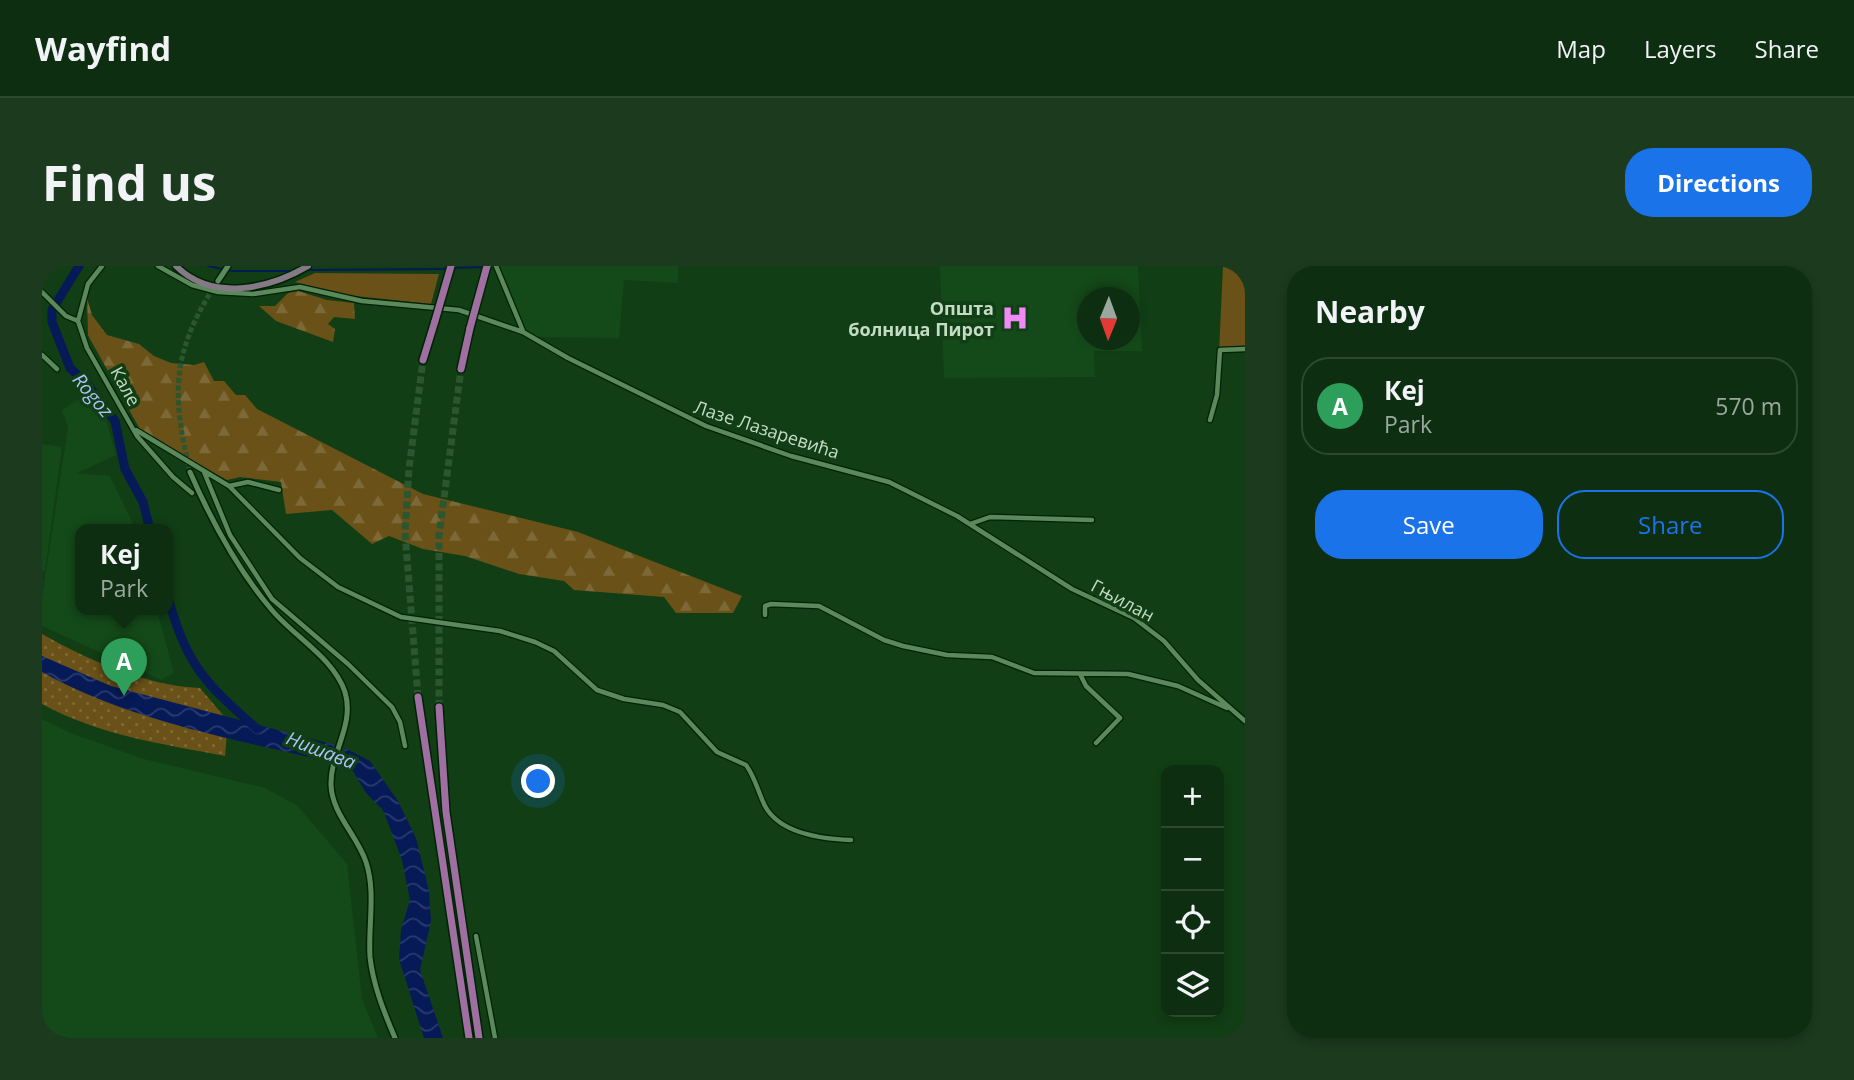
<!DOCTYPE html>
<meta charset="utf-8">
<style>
body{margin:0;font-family:"Open Sans",sans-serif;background:#1b3a1e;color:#f1f3f6}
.controls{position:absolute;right:21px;bottom:21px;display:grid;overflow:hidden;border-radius:14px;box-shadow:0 4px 10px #0003}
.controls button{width:63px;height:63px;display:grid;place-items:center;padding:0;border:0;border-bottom:2px solid #2d4a30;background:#0d2e10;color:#f1f3f6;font:35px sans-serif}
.compass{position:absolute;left:1035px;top:21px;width:63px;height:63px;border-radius:50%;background:#0d2e10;box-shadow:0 4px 10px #0003;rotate:181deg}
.you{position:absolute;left:497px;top:516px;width:24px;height:24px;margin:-18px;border:5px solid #fff;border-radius:50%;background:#1a73e8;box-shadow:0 0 0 10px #1a73e833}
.badge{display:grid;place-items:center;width:46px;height:46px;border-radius:50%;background:#1a73e8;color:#fff;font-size:23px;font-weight:700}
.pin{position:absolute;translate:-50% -58px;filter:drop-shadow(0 2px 4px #0008)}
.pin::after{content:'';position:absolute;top:37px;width:24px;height:21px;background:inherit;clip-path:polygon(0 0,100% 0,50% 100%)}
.popup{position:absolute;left:33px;top:258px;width:98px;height:91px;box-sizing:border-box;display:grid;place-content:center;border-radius:14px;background:#0d2e10;filter:drop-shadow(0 2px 5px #0005);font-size:23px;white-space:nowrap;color:#9aa89f}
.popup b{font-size:26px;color:#f1f3f6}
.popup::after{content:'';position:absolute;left:50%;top:100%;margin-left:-14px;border:14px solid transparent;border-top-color:#0d2e10}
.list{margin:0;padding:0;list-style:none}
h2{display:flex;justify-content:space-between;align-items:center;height:91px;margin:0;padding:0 28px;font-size:30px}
h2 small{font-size:23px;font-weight:400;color:#9aa89f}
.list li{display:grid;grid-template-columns:46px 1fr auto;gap:21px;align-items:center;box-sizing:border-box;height:98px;margin:0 14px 14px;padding:0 14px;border:2px solid #2d4a30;border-radius:28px}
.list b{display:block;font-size:26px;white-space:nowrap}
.list p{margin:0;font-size:23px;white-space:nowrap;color:#9aa89f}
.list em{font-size:23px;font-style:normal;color:#9aa89f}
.actions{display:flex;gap:14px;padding:21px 28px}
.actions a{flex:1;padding:16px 0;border:2px solid #1a73e8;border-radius:28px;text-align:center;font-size:24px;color:#1a73e8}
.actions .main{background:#1a73e8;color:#fff}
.icon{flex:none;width:38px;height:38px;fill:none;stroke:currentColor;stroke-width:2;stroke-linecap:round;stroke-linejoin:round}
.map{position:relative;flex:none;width:1203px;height:772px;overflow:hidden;border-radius:28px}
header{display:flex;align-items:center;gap:42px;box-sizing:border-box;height:98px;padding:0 35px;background:#0d2e10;border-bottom:2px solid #2d4a30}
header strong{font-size:33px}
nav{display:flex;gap:38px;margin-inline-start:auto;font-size:24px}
.intro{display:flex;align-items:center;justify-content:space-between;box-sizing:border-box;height:168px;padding:0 42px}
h1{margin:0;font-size:49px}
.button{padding:18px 32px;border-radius:28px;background:#1a73e8;color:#fff;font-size:24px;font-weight:700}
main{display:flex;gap:42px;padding:0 42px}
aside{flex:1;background:#0d2e10;border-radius:28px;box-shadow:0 4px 10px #0003}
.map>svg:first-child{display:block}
.built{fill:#144919;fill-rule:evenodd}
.green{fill:#695117}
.forest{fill:url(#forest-firs)}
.park{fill:url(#park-dots)}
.water{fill:url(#water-waves)}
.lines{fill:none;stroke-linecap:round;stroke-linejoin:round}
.stream{stroke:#061a57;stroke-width:2}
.river{stroke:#061a57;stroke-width:9}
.secondary-tunnel{stroke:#2c562f;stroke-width:5;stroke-dasharray:5 2.5;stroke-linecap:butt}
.highway-tunnel{stroke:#2c562f;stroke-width:7;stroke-dasharray:7 3.5;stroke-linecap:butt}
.street-casing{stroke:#012305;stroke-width:7}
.secondary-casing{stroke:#012305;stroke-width:8}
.primary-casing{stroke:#012305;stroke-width:9}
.highway-casing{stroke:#012305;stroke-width:10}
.street{stroke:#5b895c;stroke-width:4.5}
.secondary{stroke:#5b895c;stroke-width:5}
.primary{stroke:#847985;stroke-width:6}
.highway{stroke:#9f6fa1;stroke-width:7}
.highway-bridge-casing{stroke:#012305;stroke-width:10;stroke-linecap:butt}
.highway-bridge{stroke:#9f6fa1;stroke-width:7}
.labels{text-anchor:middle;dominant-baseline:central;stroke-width:7;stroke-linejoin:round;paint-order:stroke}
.poi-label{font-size:18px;font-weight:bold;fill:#c3dcc3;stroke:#113e15;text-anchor:end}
.street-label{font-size:18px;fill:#c3dcc3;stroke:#113e15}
.water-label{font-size:19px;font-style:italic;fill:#aac4fd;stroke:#113e15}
</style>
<header>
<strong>Wayfind</strong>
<nav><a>Map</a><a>Layers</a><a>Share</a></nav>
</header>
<div class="intro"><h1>Find us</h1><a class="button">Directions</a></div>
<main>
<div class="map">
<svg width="1203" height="772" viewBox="0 0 1203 772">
<defs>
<pattern id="forest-firs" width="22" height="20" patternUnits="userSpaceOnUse" patternTransform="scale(1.75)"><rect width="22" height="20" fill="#695117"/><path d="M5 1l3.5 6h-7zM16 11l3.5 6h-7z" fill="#7d6937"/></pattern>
<pattern id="park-dots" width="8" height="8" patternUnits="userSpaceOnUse" patternTransform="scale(1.75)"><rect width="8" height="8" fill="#695117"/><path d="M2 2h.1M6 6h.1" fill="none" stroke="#7d6937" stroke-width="1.8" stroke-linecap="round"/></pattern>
<pattern id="water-waves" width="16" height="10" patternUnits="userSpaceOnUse" patternTransform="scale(1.75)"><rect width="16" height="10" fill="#061a57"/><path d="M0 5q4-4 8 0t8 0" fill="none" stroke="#293b6e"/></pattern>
</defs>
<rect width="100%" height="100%" fill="#113e15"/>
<path class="built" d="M456,0H636V17L582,14L577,72L490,71L482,65Z
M898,0H1096L1100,85H1052L1053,111L902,112ZM1045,32H1087V74H1045Z
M44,129L64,153L74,189L35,207L68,210L94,264H38V344H115L132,407L119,414L0,360V332L26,161L20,144Z
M0,178L20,181L3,305L0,304Z
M0,453L26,466L102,493L223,522L256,540L305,598L320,733L336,772H0Z"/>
<path class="green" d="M1181,0H1203V85L1177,86Z
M273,7L397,8L389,38L295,28L253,16Z"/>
<path class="forest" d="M256,25L285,34L312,37L313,53L292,51L286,58L293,63L291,76L234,55L217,40H233L246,27Z
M45,32L50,49L65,69L97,78L112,90L129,97L152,99L162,96L172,115H182L194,129H203L215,143L381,228L536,266L700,330L691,347H634L622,331L532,324L522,315L477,308L423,290L381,283L347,270L330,278L290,244L244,248L239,216L198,211L185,214L100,167L46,69Z"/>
<path class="park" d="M0,368C46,394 105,420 158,422L186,455L183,490C120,478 57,469 0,438Z"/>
<path class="water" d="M0,390L69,420L293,479L288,496C191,473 88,455 0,406Z
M303,482L328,495L356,535L374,572L387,625L389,655L378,704L401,772H382L357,693L359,664L368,634L360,594L341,544L324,527L311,505L296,502Z"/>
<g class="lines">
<path class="stream" d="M166,0L190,5H252
M411,2L441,1
M264,4L406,3"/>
<path class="river" d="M37,0L10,44V56L28,102L46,119L73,155L83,203L101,236L108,264
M126,332C146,401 162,416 215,463"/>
<path class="secondary-tunnel" d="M148,206C130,130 129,88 172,21"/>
<path class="highway-tunnel" d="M376,431L363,266L367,203L381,94
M397,441V270L419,103"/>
<defs>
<path id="street" d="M116,0L150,19L176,26L211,28L258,21L320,35L417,44L481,66L526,92L664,160L749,190L847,216L915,250L1030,323L1092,352L1122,375L1156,414L1203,455
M454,0L481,65
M0,26L24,50L36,55
M36,55L45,82L95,170L131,211L150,227
M36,55L46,18L60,0
M0,89L15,103
M1168,154L1175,129L1178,84L1203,83
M94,164L187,220L258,292L296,321L359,351L458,365L493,376L512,385L555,424L582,433L621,439L638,446L675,486L704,499C713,511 716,526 723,540C738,568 780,573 809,574
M162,206L188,269L230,333L306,398L350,441L358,456L363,480
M187,220L206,216L237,224
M928,258L948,251L1050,254
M723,349V340L729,338L777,340L842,374L861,380L905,389L950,391L992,407L1086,408L1136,420L1185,442
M1038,408L1044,420L1078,452L1054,477
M434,670L453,772"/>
<path id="secondary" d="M176,15L186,0
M148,206C169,254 196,304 229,343C252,371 291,391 303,426C313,459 288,487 289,519C290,548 315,569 324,596C334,626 326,660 328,691C331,719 342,746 353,772"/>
<path id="primary" d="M134,0C170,36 227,23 266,0"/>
<path id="highway" d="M381,94L393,55
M419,103L428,62
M376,431L427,772
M397,441L404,546L437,772"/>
</defs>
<use href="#street" class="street-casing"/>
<use href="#secondary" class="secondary-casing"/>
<use href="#primary" class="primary-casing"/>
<use href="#highway" class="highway-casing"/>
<use href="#street" class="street"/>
<use href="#secondary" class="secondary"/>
<use href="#primary" class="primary"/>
<use href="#highway" class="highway"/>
<defs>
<path id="highway-bridge" d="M393,55L409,0
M428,62L445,0"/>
</defs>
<use href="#highway-bridge" class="highway-bridge-casing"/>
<use href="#highway-bridge" class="highway-bridge"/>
</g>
<defs>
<symbol id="hospital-bare" viewBox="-9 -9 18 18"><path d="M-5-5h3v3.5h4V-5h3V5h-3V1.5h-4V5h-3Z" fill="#f08bf6" stroke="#113e15" stroke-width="2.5" paint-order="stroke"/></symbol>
</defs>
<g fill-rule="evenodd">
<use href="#hospital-bare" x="954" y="33" width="38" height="38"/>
</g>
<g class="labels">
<g class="poi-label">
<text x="952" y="42">Општа<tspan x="952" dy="21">болница Пирот</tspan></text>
</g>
<g class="street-label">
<text transform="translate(84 120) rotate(61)">Кале</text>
<text transform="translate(725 163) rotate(18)">Лазе Лазаревића</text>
<text transform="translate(1081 334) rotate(28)">Гњилан</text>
</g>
<g class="water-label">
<text transform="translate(51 129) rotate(50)">Rogoz</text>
<text transform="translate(279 484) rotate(21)">Нишава</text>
</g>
</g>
</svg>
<div class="controls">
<button>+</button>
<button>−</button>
<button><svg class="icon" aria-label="locate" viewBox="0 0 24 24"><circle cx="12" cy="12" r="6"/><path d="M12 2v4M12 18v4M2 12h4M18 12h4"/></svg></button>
<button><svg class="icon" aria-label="layers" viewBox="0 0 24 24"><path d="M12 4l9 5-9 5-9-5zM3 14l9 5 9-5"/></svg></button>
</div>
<svg class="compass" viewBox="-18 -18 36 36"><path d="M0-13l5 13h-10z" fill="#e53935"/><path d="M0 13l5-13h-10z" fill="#9aa89f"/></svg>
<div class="you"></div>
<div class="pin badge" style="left:82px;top:430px;background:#2e9e5b">A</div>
<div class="popup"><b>Кеј</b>Park</div>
</div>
<aside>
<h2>Nearby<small></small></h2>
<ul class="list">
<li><span class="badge" style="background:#2e9e5b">A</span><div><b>Кеј</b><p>Park</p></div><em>570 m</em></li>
</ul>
<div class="actions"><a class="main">Save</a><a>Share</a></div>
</aside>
</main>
